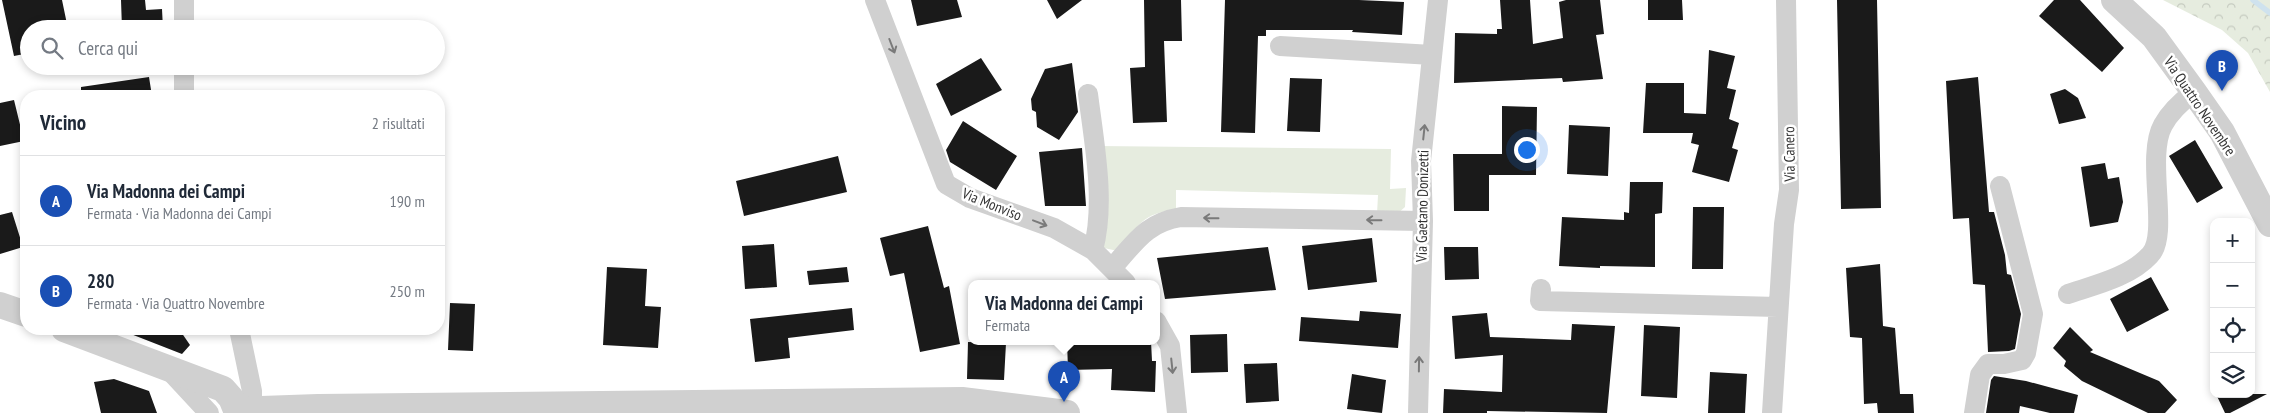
<!DOCTYPE html>
<html lang="it">
<meta charset="utf-8">
<style>
body{margin:0;font-family:"PT Sans Narrow",sans-serif;background:#f2f2f3;color:#1f2937}
.controls{position:absolute;right:15px;bottom:15px;display:grid;overflow:hidden;border-radius:10px;box-shadow:0 2px 8px #0003}
.controls button{width:45px;height:45px;display:grid;place-items:center;padding:0;border:0;border-bottom:1px solid #e0e1e3;background:#fff;color:#1f2937;font:25px sans-serif}
.you{position:absolute;left:1526px;top:149px;width:18px;height:18px;margin:-12px;border:4px solid #fff;border-radius:50%;background:#1a73e8;box-shadow:0 0 0 8px #1a73e833}
.badge{display:grid;place-items:center;width:32px;height:32px;border-radius:50%;background:#e63946;color:#fff;font-size:16px;font-weight:700}
.pin{position:absolute;translate:-50% -41px;filter:drop-shadow(0 1px 2px #0008)}
.pin::after{content:'';position:absolute;top:26px;width:18px;height:15px;background:inherit;clip-path:polygon(0 0,100% 0,50% 100%)}
.popup{position:absolute;left:968px;top:280px;width:192px;height:65px;box-sizing:border-box;display:grid;place-content:center;border-radius:10px;background:#fff;filter:drop-shadow(0 1px 4px #0005);font-size:16px;white-space:nowrap;color:#747a83}
.popup b{font-size:19px;color:#1f2937}
.popup::after{content:'';position:absolute;left:50%;top:100%;margin-left:-10px;border:10px solid transparent;border-top-color:#fff}
.list{margin:0;padding:0;list-style:none}
h2{display:flex;justify-content:space-between;align-items:center;height:65px;margin:0;padding:0 20px;font-size:21px}
h2 small{font-size:16px;font-weight:400;color:#747a83}
.list li{display:grid;grid-template-columns:32px 1fr auto;gap:15px;align-items:center;box-sizing:border-box;height:90px;padding:0 20px;border-top:1px solid #e0e1e3}
.list b{display:block;font-size:19px;white-space:nowrap}
.list p{margin:0;font-size:16px;white-space:nowrap;color:#747a83}
.list em{font-size:16px;font-style:normal;color:#747a83}
.icon{flex:none;width:28px;height:28px;fill:none;stroke:currentColor;stroke-width:2;stroke-linecap:round;stroke-linejoin:round}
.map{position:relative;flex:none;width:2270px;height:413px;overflow:hidden}
.search{position:absolute;background:#fff;box-shadow:0 2px 8px #0003;left:20px;top:20px;width:425px;height:55px;display:flex;align-items:center;gap:12px;box-sizing:border-box;padding:0 18px;border-radius:28px;color:#747a83;font-size:19px}
.panel{position:absolute;background:#fff;box-shadow:0 2px 8px #0003;left:20px;top:90px;width:425px;height:245px;border-radius:20px}
.map>svg:first-child{display:block}
.forest{fill:url(#forest-crowns)}
.green{fill:#e6ecdf}
.lines{fill:none;stroke-linecap:round;stroke-linejoin:round}
.stream{stroke:#cfe2ee;stroke-width:5.5}
.building{fill:#1a1a1a}
.minor{stroke:#d0d0d0;stroke-width:20}
.tertiary{stroke:#d0d0d0;stroke-width:26}
.oneway{stroke:#7a7a7a}
.labels{text-anchor:middle;dominant-baseline:central;stroke-width:5;stroke-linejoin:round;paint-order:stroke}
.street-label{font-size:15px;fill:#333;stroke:#fff}
</style>
<div class="map">
<svg width="2270" height="413" viewBox="0 0 2270 413">
<defs>
<pattern id="forest-crowns" width="20" height="18" patternUnits="userSpaceOnUse" patternTransform="scale(1.25)"><rect width="20" height="18" fill="#e6ecdf"/><path d="M2 6a3 3 0 1 1 6 0M12 15a3 3 0 1 1 6 0" fill="none" stroke="#c6cbc0"/></pattern>
</defs>
<rect width="100%" height="100%" fill="#fff"/>
<path class="forest" d="M2163,0H2270V92L2248,53L2222,30Z"/>
<path class="green" d="M1098,146L1391,149L1390,189L1406,188L1405,207L1397,214H1377L1378,195L1176,190V210C1143,212 1137,227 1118,251L1104,248L1102,238Z"/>
<g class="lines">
<path class="stream" d="M2253,0L2270,13"/>
</g>
<path class="building" d="M2,0H62L68,29H29V53L14,56Z
M121,0H145L146,10L162,9L163,29H122Z
M911,0H957L962,17L917,26Z
M1047,0H1082L1057,19Z
M1144,0H1181L1182,41H1164L1167,122L1133,123L1130,68L1145,67Z
M1225,0H1359L1404,2L1402,35L1352,32L1353,30H1266V36H1258L1255,133L1221,132Z
M1500,0H1530L1533,44L1563,38L1559,2L1566,0H1600L1604,34L1596,35L1603,79L1563,82L1562,78L1454,83L1455,33L1497,34V29H1502Z
M1648,0H1682L1683,20H1648Z
M1837,0H1877L1881,208L1841,209Z
M2054,0H2080L2124,48L2102,72L2039,16Z
M1709,50L1735,56L1727,88L1736,90L1729,119L1739,123L1732,148L1738,150L1729,182L1692,172L1699,145L1691,143L1693,133H1643L1646,83H1684V113L1706,114Z
M981,58L1002,90L951,116L936,84Z
M1072,63L1078,112L1059,140L1037,127L1036,112L1032,110L1031,99L1045,69Z
M149,77L152,96H81V87Z
M1978,77L1989,212H1994L2005,255L2007,274L2011,275L2021,314L2015,349L2009,351L1988,352L1985,285L1973,284L1969,218L1953,219L1946,81Z
M1290,78L1322,79L1320,132L1287,131Z
M2065,89L2078,98L2086,118L2059,124L2050,94Z
M14,100L24,141L0,146V103Z
M1502,106L1537,107L1536,175H1489V211H1454L1453,154H1502Z
M963,121L1017,156L996,190L950,162L946,150Z
M1569,125L1610,127L1608,176L1567,174Z
M2195,140L2223,188L2197,203L2169,156Z
M1082,148L1086,206H1045L1039,152Z
M838,156L847,192L744,216L736,181Z
M2105,163L2108,179L2119,177L2123,202L2118,222L2090,227L2081,167Z
M1630,182H1663L1662,213L1655,214V267L1600,266V268L1559,266L1562,217L1624,220V212L1629,213Z
M1693,207H1724L1723,269H1692Z
M12,212L23,247L0,254V215Z
M928,226L944,288L949,286L960,344L920,352L904,273L890,276L880,238Z
M1372,238L1377,282L1308,290L1302,246Z
M774,244L777,287L745,289L742,246Z
M1268,247L1276,290L1165,299L1157,258Z
M1444,247H1478L1479,279L1445,280Z
M1880,264L1883,326L1895,328L1900,394H1913L1914,413H1878L1877,403L1864,404L1862,338L1850,337L1846,268Z
M607,267L647,269L645,306L661,307L658,348L603,345Z
M847,267L849,282L809,285L807,271Z
M2151,277L2169,310L2127,332L2110,299Z
M450,303L475,304L473,351L448,350Z
M852,308L854,330L788,338L790,358L755,362L750,319Z
M1360,311L1401,314L1398,348L1299,341L1301,317L1359,321Z
M1487,313L1490,337L1571,340L1572,324L1615,326L1607,413L1487,411V413H1443L1444,389L1502,392L1503,355L1455,359L1452,316Z
M1644,325L1680,327L1677,398L1641,396Z
M2070,327L2093,350L2090,352L2159,381L2177,400L2165,413H2148L2082,381L2064,366L2066,361L2053,348Z
M118,329H179L190,345L182,354Z
M1227,334L1228,372L1191,373L1190,335Z
M1067,341H1151L1152,361H1156L1155,392L1111,390L1112,369L1068,370Z
M968,342L1006,343L1004,380L967,379Z
M1277,363L1279,401L1246,403L1244,364Z
M1710,372L1747,374L1745,413H1708Z
M1352,374L1386,380L1382,413L1347,409Z
M1994,376L2026,381L2078,395L2074,413H2050L2020,406L2019,413H1986L1991,380Z
M114,379L149,391L157,413H101L94,382Z
M2216,394H2267L2230,413H2225Z"/>
<g class="lines">
<path class="minor" d="M184,0V29
M875,0L946,184L970,198L1054,228L1093,250L1126,283
M1280,46L1432,55
M184,66V96
M1088,94C1094,142 1106,203 1093,250
M1112,268C1135,243 1145,223 1181,217L1423,221
M1541,289L1540,301L1778,307
M2068,294C2095,285 2130,277 2150,255C2170,235 2145,157 2163,125C2170,112 2182,101 2194,92
M1156,321L1170,346L1177,413
M239,329L252,391V409
M169,370L209,413
M1418,413L1423,221L1421,161L1438,0
M1772,413L1784,224L1789,190L1786,0
M1974,413L1980,375L1988,364H2004L2022,360L2026,353L2033,314L2000,186"/>
<path class="tertiary" d="M2114,0L2154,37L2194,92L2222,132L2270,224
M0,305L26,314
M64,329L223,389L231,398L236,410L318,407L962,400L1067,413"/>
</g>
<defs><path id="oneway-shaft" d="M-6 0H5M1.5-3L5.5 0L1.5 3" fill="none" stroke-width="1.6" stroke-linecap="round" stroke-linejoin="round" transform="scale(1.25)"/></defs>
<g class="oneway">
<use href="#oneway-shaft" transform="translate(892 46) rotate(69)"/>
<use href="#oneway-shaft" transform="translate(1424 132) rotate(-84)"/>
<use href="#oneway-shaft" transform="translate(1211 218) rotate(-179)"/>
<use href="#oneway-shaft" transform="translate(1374 220) rotate(-179)"/>
<use href="#oneway-shaft" transform="translate(1040 223) rotate(21)"/>
<use href="#oneway-shaft" transform="translate(1419 364) rotate(-89)"/>
<use href="#oneway-shaft" transform="translate(1172 366) rotate(84)"/>
</g>
<g class="labels">
<g class="street-label">
<text transform="translate(2200 106) rotate(56)">Via Quattro Novembre</text>
<text transform="translate(1789 154) rotate(-91)">Via Canero</text>
<text transform="translate(992 204) rotate(22)">Via Monviso</text>
<text transform="translate(1422 206) rotate(-89)">Via Gaetano Donizetti</text>
</g>
</g>
</svg>
<div class="controls">
<button>+</button>
<button>−</button>
<button><svg class="icon" aria-label="locate" viewBox="0 0 24 24"><circle cx="12" cy="12" r="6"/><path d="M12 2v4M12 18v4M2 12h4M18 12h4"/></svg></button>
<button><svg class="icon" aria-label="layers" viewBox="0 0 24 24"><path d="M12 4l9 5-9 5-9-5zM3 14l9 5 9-5"/></svg></button>
</div>
<div class="you"></div>
<div class="pin badge" style="left:1064px;top:402px;background:#1a4fb4">A</div>
<div class="popup"><b>Via Madonna dei Campi</b>Fermata</div>
<div class="pin badge" style="left:2222px;top:91px;background:#1a4fb4">B</div>
<div class="search"><svg class="icon" aria-label="search" viewBox="0 0 24 24"><circle cx="10" cy="10" r="6"/><path d="M15 15l6 6"/></svg>Cerca qui</div>
<section class="panel">
<h2>Vicino<small>2 risultati</small></h2>
<ul class="list">
<li><span class="badge" style="background:#1a4fb4">A</span><div><b>Via Madonna dei Campi</b><p>Fermata · Via Madonna dei Campi</p></div><em>190 m</em></li>
<li><span class="badge" style="background:#1a4fb4">B</span><div><b>280</b><p>Fermata · Via Quattro Novembre</p></div><em>250 m</em></li>
</ul>
</section>
</div>
